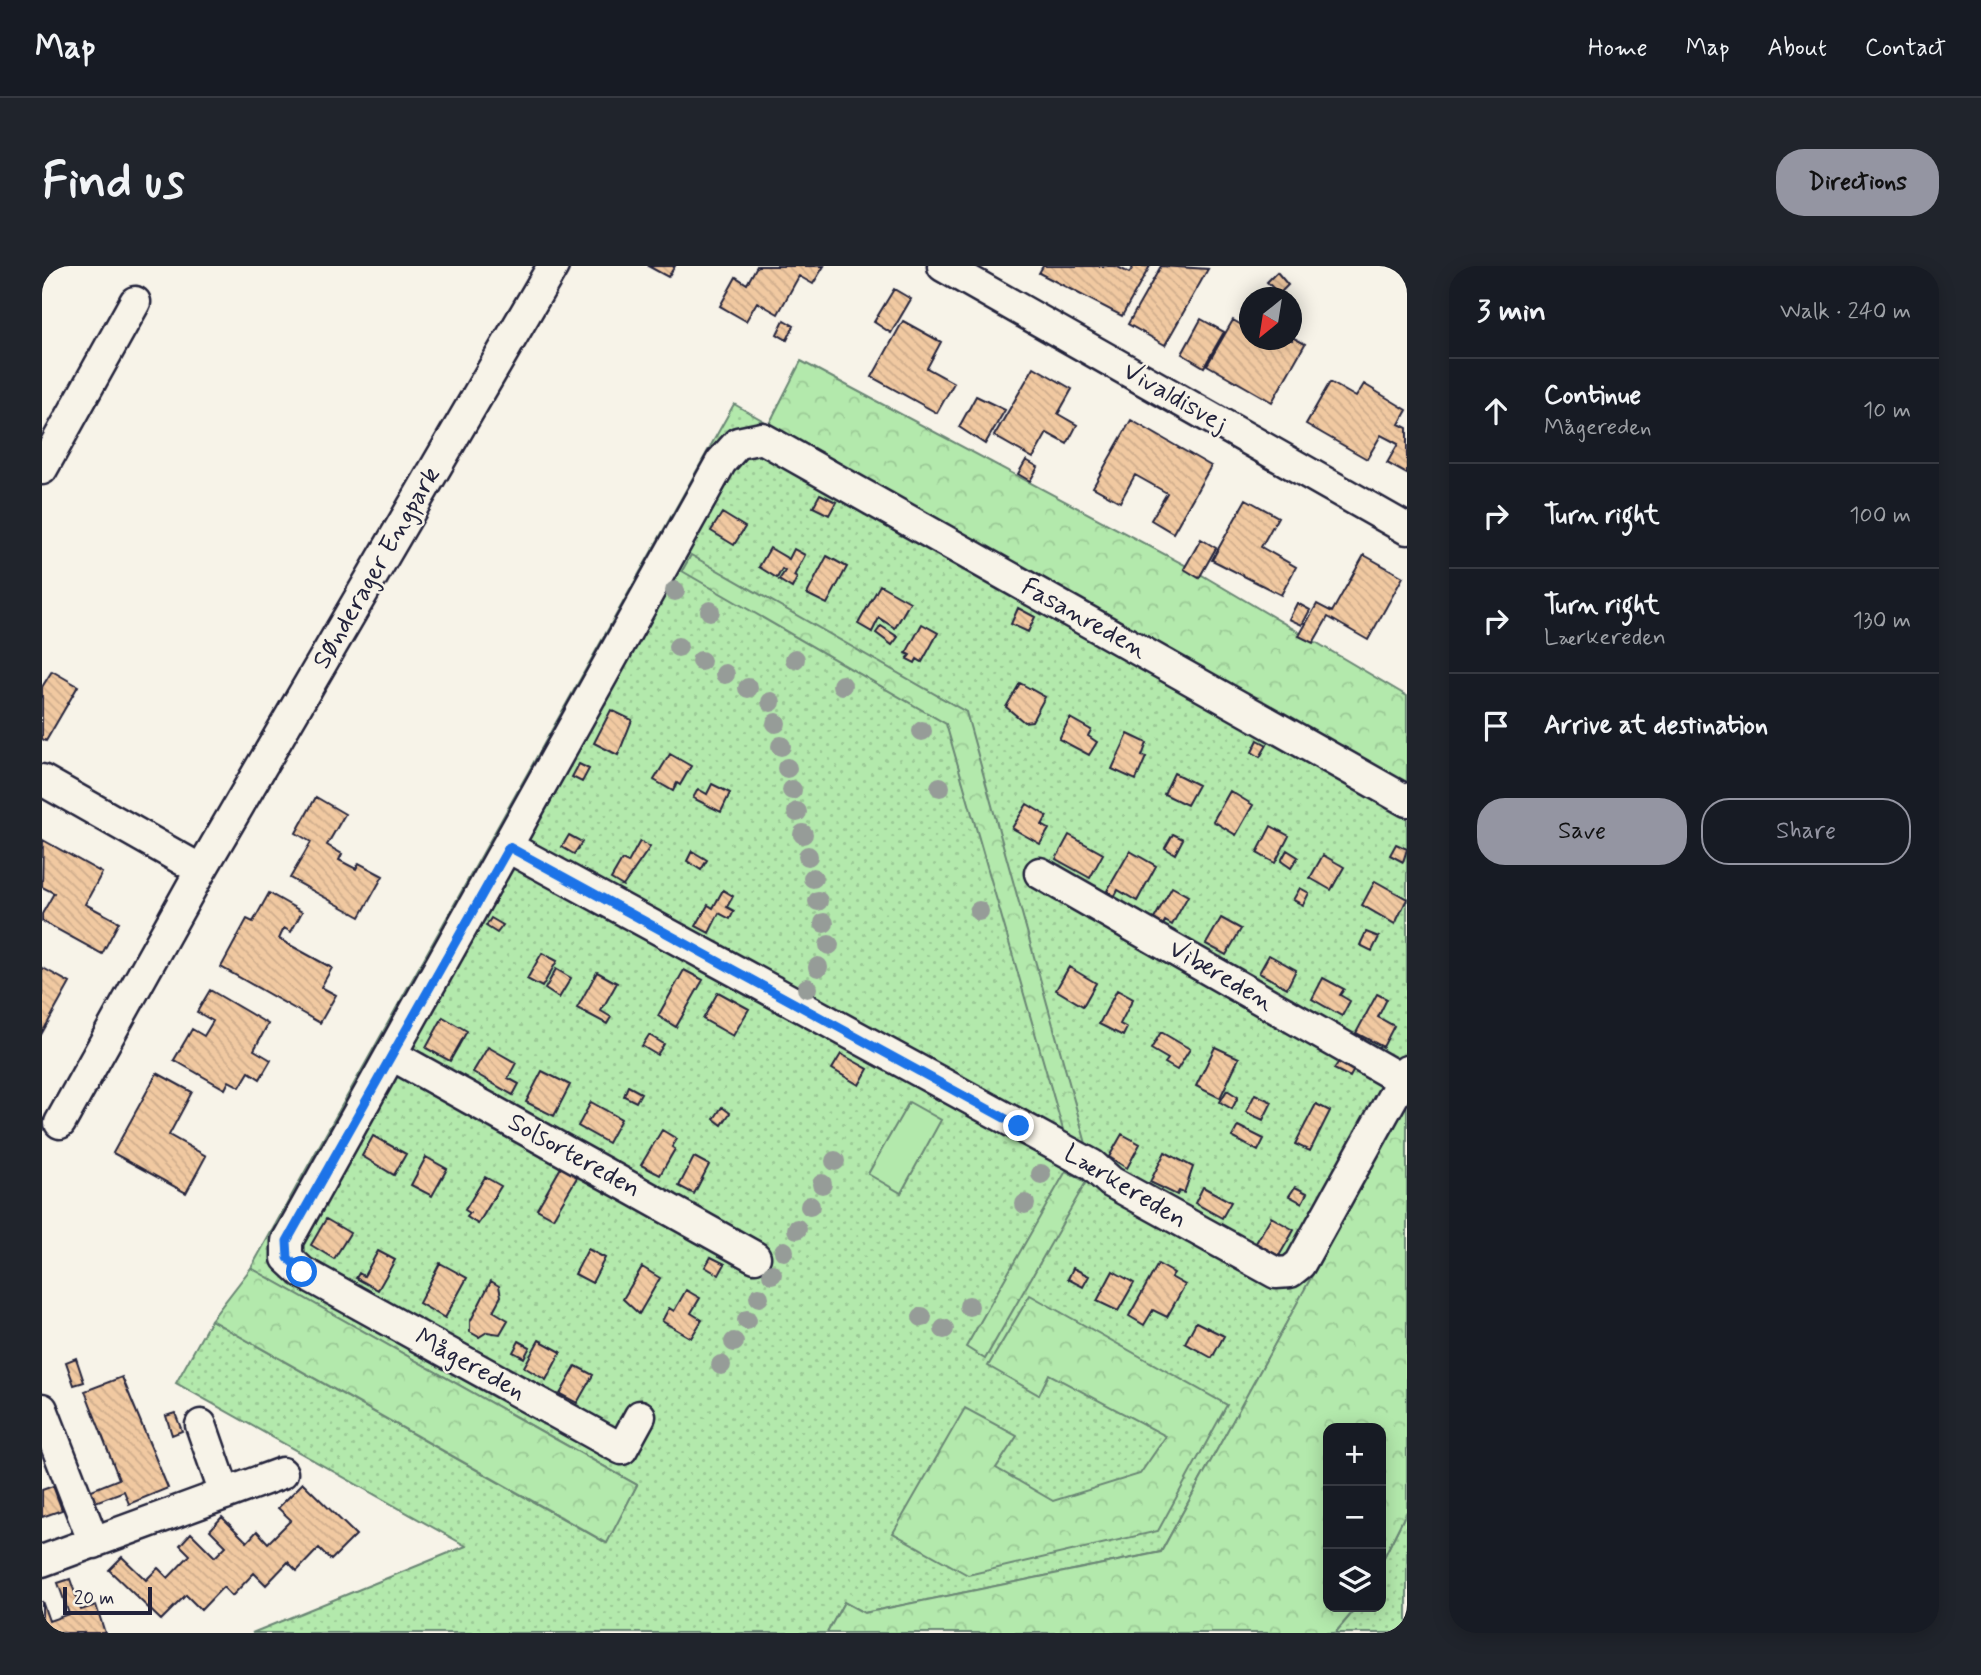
<!DOCTYPE html>
<meta charset="utf-8">
<style>
body{margin:0;font-family:Mynerve,sans-serif;background:#20242c;color:#f1f3f6}
.controls{position:absolute;right:21px;bottom:21px;display:grid;overflow:hidden;border-radius:14px;box-shadow:0 4px 18px #0003}
.controls button{width:63px;height:63px;display:grid;place-items:center;padding:0;border:0;border-bottom:2px solid #363941;background:#171b24;color:#f1f3f6;font:35px sans-serif}
.compass{position:absolute;left:1197px;top:21px;width:63px;height:63px;border-radius:50%;background:#171b24;box-shadow:0 4px 18px #0003;rotate:210deg}
.scale{position:absolute;left:21px;bottom:18px;width:89px;box-sizing:border-box;padding-left:7px;border:4px solid #22223b;border-top:0;font-size:19px;line-height:24px;white-space:nowrap;color:#22223b;-webkit-text-stroke:5px #f7f3e8;paint-order:stroke}
.stop{position:absolute;width:21px;height:21px;margin:-16px;border:5px solid #1a73e8;border-radius:50%;background:#fff}
.stop.end{background:#1a73e8;border-color:#fff;box-shadow:0 2px 7px #0008}
.list{margin:0;padding:0;list-style:none}
h2{display:flex;justify-content:space-between;align-items:center;height:91px;margin:0;padding:0 28px;font-size:30px}
h2 small{font-size:23px;font-weight:400;color:#9ea1a6}
.list li{display:grid;grid-template-columns:46px 1fr auto;gap:21px;align-items:center;box-sizing:border-box;height:105px;padding:0 28px;border-top:2px solid #363941}
.list b{display:block;font-size:26px;white-space:nowrap}
.list p{margin:0;font-size:23px;white-space:nowrap;color:#9ea1a6}
.list em{font-size:23px;font-style:normal;color:#9ea1a6}
.actions{display:flex;gap:14px;padding:21px 28px}
.actions a{flex:1;padding:16px 0;border:2px solid #9495a2;border-radius:28px;text-align:center;font-size:24px;color:#9495a2}
.actions .main{background:#9495a2;color:#111}
.icon{flex:none;width:38px;height:38px;fill:none;stroke:currentColor;stroke-width:2;stroke-linecap:round;stroke-linejoin:round}
.map{position:relative;flex:none;width:1365px;height:1367px;overflow:hidden;border-radius:28px}
header{display:flex;align-items:center;gap:42px;box-sizing:border-box;height:98px;padding:0 35px;background:#171b24;border-bottom:2px solid #363941}
header strong{font-size:33px}
nav{display:flex;gap:38px;margin-inline-start:auto;font-size:24px}
.intro{display:flex;align-items:center;justify-content:space-between;box-sizing:border-box;height:168px;padding:0 42px}
h1{margin:0;font-size:49px}
.button{padding:18px 32px;border-radius:28px;background:#9495a2;color:#111;font-size:24px;font-weight:700}
main{display:flex;gap:42px;padding:0 42px}
aside{flex:1;background:#171b24;border-radius:28px;box-shadow:0 4px 18px #0003}
.map>svg:first-child{display:block}
.grass{fill:url(#grass-dots);stroke:#6a8674;stroke-width:2}
.forest{fill:url(#forest-crowns);stroke:#6a8674;stroke-width:2}
.pitch{fill:#b3e9ac;stroke:#6a8674;stroke-width:2}
.building{fill:url(#building-back-hatch);stroke:#22223b;stroke-width:2}
.lines{fill:none;stroke-linecap:round;stroke-linejoin:round}
.minor-casing{stroke:#22223b;stroke-width:35}
.minor{stroke:#f7f3e8;stroke-width:30}
.tree{fill:#969c98}
.route{stroke:#1a73e8;stroke-width:9}
.labels{text-anchor:middle;dominant-baseline:central;stroke-width:5;stroke-linejoin:round;paint-order:stroke}
.street-label{font-size:26px;fill:#22223b;stroke:#f7f3e8}
</style>
<header>
<strong>Map</strong>
<nav><a>Home</a><a>Map</a><a>About</a><a>Contact</a></nav>
</header>
<div class="intro"><h1>Find us</h1><a class="button">Directions</a></div>
<main>
<div class="map">
<svg width="1365" height="1367" viewBox="0 0 1365 1367">
<defs>
<pattern id="grass-dots" width="8" height="8" patternUnits="userSpaceOnUse" patternTransform="scale(1.75)"><rect width="8" height="8" fill="#b3e9ac"/><path d="M2 2h.1M6 6h.1" fill="none" stroke="#9ac895" stroke-width="1.8" stroke-linecap="round"/></pattern>
<pattern id="forest-crowns" width="20" height="18" patternUnits="userSpaceOnUse" patternTransform="scale(1.75)"><rect width="20" height="18" fill="#b3e9ac"/><path d="M2 6a3 3 0 1 1 6 0M12 15a3 3 0 1 1 6 0" fill="none" stroke="#9ac895"/></pattern>
<pattern id="building-back-hatch" width="6" height="6" patternUnits="userSpaceOnUse" patternTransform="scale(1.75)"><rect width="6" height="6" fill="#f1c9a1"/><path d="M-1 5l2 2M0 0l6 6M5-1l2 2" fill="none" stroke="#ceac8c"/></pattern>
</defs>
<rect width="100%" height="100%" fill="#f7f3e8"/>
<filter id="ink" filterUnits="userSpaceOnUse"><feTurbulence type="fractalNoise" baseFrequency=".0143" numOctaves="2"/><feDisplacementMap in="SourceGraphic" scale="14" xChannelSelector="R" yChannelSelector="G"/><feConvolveMatrix kernelMatrix="1 2 1 2 8 2 1 2 1" color-interpolation-filters="sRGB"/></filter>
<g filter="url(#ink)">
<path class="grass" d="M692,138L1365,520V838L1119,1286L822,1347L802,1336L785,1367H210L424,1280L134,1117L169,1054L564,1277L595,1219L209,1002Z
M1365,1245V1367H1293L1315,1341H1339V1297Z"/>
<path class="forest" d="M759,95L1143,299L1365,430V520L727,158Z
M649,289L924,446L1048,892L1026,881L904,458L640,305Z
M1365,836V1245L1339,1297V1162H1286V1341H1315L1293,1367H785L802,1336L822,1347L1119,1286Z
M1024,905L1044,916L943,1093L924,1081Z
M209,1002L595,1219L565,1277L169,1054Z
M988,1029L1185,1139L1116,1265L926,1309L851,1267L923,1142L975,1170L954,1202L1011,1235L1098,1208L1124,1170L1007,1108L997,1129L946,1100Z"/>
<path class="pitch" d="M867,836L899,854L859,927L826,908Z"/>
<path class="building" d="M606,0H633L626,11Z
M715,0H782L771,18L757,10L736,48L715,36L704,55L678,40L694,11L705,18Z
M1001,0H1074L1087,7L1092,0H1108L1080,50L997,7Z
M1119,0L1166,3L1123,79L1086,58Z
M1235,6L1246,19L1237,28L1225,16Z
M852,23L869,33L849,67L832,56Z
M1159,53L1182,66L1162,101L1140,88Z
M1208,53V74H1250V71L1263,78L1230,136L1165,99L1191,54L1203,61Z
M742,54L752,60L745,74L735,68Z
M861,55L899,76L885,102L912,117L895,147L830,111Z
M992,101L1030,123L1016,148L1035,159L1025,178L1005,167L991,192L952,170Z
M1288,116L1314,131L1322,118L1365,144L1357,158L1365,162V208L1345,197L1356,178L1339,169L1325,193L1264,158Z
M934,130L963,144L943,178L917,161Z
M1089,154L1169,200L1131,267L1109,254L1125,227L1093,209L1078,236L1051,221Z
M984,194L996,201L988,215L976,208Z
M778,228L794,236L787,249L771,241Z
M1204,233L1236,251L1219,281L1254,301L1239,329L1170,294Z
M680,247L703,261L692,279L669,265Z
M1159,273L1174,282L1157,312L1142,303Z
M728,282L747,293L752,283L763,289L752,310L755,312L750,322L737,314L743,305L740,303L735,312L717,301Z
M1322,289L1361,311L1326,374L1286,351L1271,377L1257,370L1275,338L1290,346Z
M785,290L805,301L785,338L765,328Z
M838,319L868,336L853,362L837,352L830,366L816,358Z
M1255,337L1268,344L1260,359L1247,353Z
M976,342L993,351L986,366L969,358Z
M880,358L896,367L880,396L875,393L873,397L865,393L868,389L864,387Z
M839,360L856,371L850,379L834,367Z
M10,405L36,420L4,475L0,473V421Z
M978,417L1003,431L990,455L982,456L964,441Z
M569,444L590,454L576,489L552,477Z
M1028,452L1049,464L1046,470L1055,476L1047,489L1017,473Z
M1086,468L1105,477L1100,490L1104,491L1094,514L1070,503Z
M1216,474L1225,479L1218,491L1210,486Z
M628,488L649,500L638,519L635,517L631,525L612,514Z
M537,498L547,503L540,516L530,511Z
M1132,507L1156,519L1145,539L1122,528Z
M670,518L688,527L679,546L651,532L656,523L665,528Z
M1188,525L1211,539L1194,569L1171,555Z
M274,531L303,548L285,579L300,588L297,594L314,603L317,597L341,610L318,651L248,612L269,576L254,567Z
M985,538L1005,550L1000,559L1007,563L998,578L970,562Z
M1229,560L1247,570L1233,597L1215,587Z
M1131,568L1141,573L1133,588L1123,582Z
M527,569L540,576L532,588L520,581Z
M1027,569L1061,588L1048,612L1014,593Z
M1,574L60,607L43,638L77,656L60,688L0,655V648L12,627L0,621Z
M598,575L608,581L581,620L569,613L580,594L586,597Z
M1354,578L1365,583L1361,596L1348,589Z
M1245,584L1256,591L1249,602L1239,595Z
M650,585L665,594L659,604L645,595Z
M1088,585L1114,600L1095,635L1076,624L1073,630L1065,625Z
M1281,589L1302,601L1289,624L1268,612Z
M1333,615L1365,633L1353,658L1320,639Z
M1130,621L1146,630L1130,659L1123,655L1121,659L1112,653Z
M1258,622L1267,627L1261,639L1251,634Z
M681,624L691,630L685,641L692,645L688,653L677,647L667,667L654,660L666,639L671,642Z
M227,627L260,646L249,666L242,662L237,673L290,702L279,721L294,729L278,757L179,701L205,653L211,656Z
M449,652L461,659L455,667L444,660Z
M1179,652L1199,663L1184,689L1164,678Z
M1324,666L1337,671L1330,685L1318,679Z
M500,687L515,695L500,721L485,713Z
M1227,689L1254,704L1245,722L1217,707Z
M1027,701L1054,717L1041,740L1014,724Z
M1,702L28,717L0,767V704Z
M514,703L529,712L517,732L503,723Z
M642,704L661,714L634,761L616,750Z
M555,706L575,717L559,745L569,751L565,758L535,742Z
M1281,712L1302,723L1298,729L1308,735L1300,750L1270,733Z
M168,724L226,758L212,784L229,794L218,813L207,806L198,821L187,815L183,823L132,794L150,763L162,770L171,755L155,746Z
M1075,724L1091,733L1078,758L1085,762L1081,770L1057,758Z
M676,726L707,743L691,770L661,753Z
M1335,728L1345,733L1336,751L1352,760L1341,781L1314,767Z
M401,751L425,765L408,795L384,782Z
M1119,766L1148,783L1135,804L1123,797L1126,793L1109,783Z
M607,769L622,778L615,789L600,780Z
M446,781L474,797L466,812L477,818L471,829L431,806Z
M1173,781L1197,792L1178,832L1154,820Z
M799,788L826,803L817,819L790,803Z
M1299,792L1314,800L1308,811L1292,803Z
M500,805L528,819L512,850L484,836Z
M115,807L150,826L127,869L164,890L144,927L71,887Z
M586,820L599,827L594,836L582,830Z
M1185,824L1196,831L1190,843L1178,836Z
M1213,828L1230,836L1221,854L1204,846Z
M549,836L579,853L566,877L536,860Z
M1274,838L1288,845L1268,885L1253,878Z
M680,841L688,847L680,859L672,853Z
M1196,860L1222,873L1216,885L1190,871Z
M620,864L635,873L630,881L633,883L618,909L599,899Z
M1080,868L1098,878L1085,902L1067,891Z
M331,870L364,888L352,909L320,890Z
M1123,886L1151,901L1142,927L1137,925L1135,929L1108,916Z
M384,891L405,903L390,930L369,919Z
M652,891L667,899L652,928L637,920Z
M521,898L537,908L511,952L495,943Z
M443,911L459,920L436,958L425,951L428,947L423,944Z
M1161,921L1189,936L1180,952L1153,937Z
M1253,921L1265,927L1260,937L1247,930Z
M1229,951L1252,964L1237,990L1214,977Z
M284,953L308,967L292,993L269,979Z
M546,983L563,992L550,1017L533,1008Z
M336,985L353,994L336,1024L314,1012L317,1007L322,1010Z
M669,991L683,998L677,1009L663,1001Z
M398,997L425,1012L403,1052L377,1037Z
M1116,998L1132,1007L1129,1011L1143,1019L1125,1051L1111,1044L1102,1059L1087,1050Z
M600,1001L618,1012L597,1048L581,1033Z
M1031,1002L1047,1010L1041,1021L1026,1013Z
M1071,1005L1092,1017L1076,1045L1055,1035Z
M449,1015L457,1020L459,1030L451,1045L466,1054L458,1068L445,1066L437,1071L428,1066V1056Z
M644,1024L658,1032L649,1047L660,1054L649,1072L620,1055L627,1042L632,1045Z
M1154,1056L1182,1070L1170,1092L1143,1077Z
M497,1074L519,1086L504,1114L482,1101Z
M477,1075L488,1081L482,1092L471,1086Z
M34,1092L42,1116L32,1119L24,1096Z
M534,1100L551,1109L535,1137L518,1128Z
M80,1111L126,1222L87,1238L82,1225L51,1237L47,1225L77,1213L43,1125Z
M133,1147L140,1165L130,1169L124,1150Z
M261,1217L314,1269L289,1294L277,1282L255,1305L246,1296L224,1319L212,1307L190,1330L181,1321L159,1344L144,1329L119,1354L67,1304L80,1291L104,1314L116,1302L126,1312L148,1289L138,1279L149,1267L173,1291L184,1280L168,1264L180,1251L205,1276L215,1265L226,1277L249,1254L236,1242Z
M11,1220L20,1244L0,1251V1224Z
M28,1313L39,1344L54,1339L63,1367H0V1335L7,1355L27,1348L16,1317Z"/>
<g class="lines">
<defs>
<path id="minor" d="M901,0L1365,263
M0,203L93,36
M0,514L159,604
M466,581L1050,899L1069,916L1234,1007L1248,1006L1258,998L1365,805
M998,607L1360,814
M350,789L713,991
M18,857L159,604L511,0
M0,1143L52,1277
M598,1150L580,1183L260,1006L245,992V975L679,196L696,177L720,172L1365,535
M159,1159L183,1228
M0,1295L240,1207"/>
</defs>
<use href="#minor" class="minor-casing"/>
<use href="#minor" class="minor"/>
</g>
<g class="tree">
<circle cx="633" cy="325" r="10"/>
<circle cx="668" cy="345" r="10"/>
<circle cx="636" cy="381" r="10"/>
<circle cx="753" cy="393" r="10"/>
<circle cx="659" cy="395" r="10"/>
<circle cx="683" cy="408" r="10"/>
<circle cx="800" cy="419" r="10"/>
<circle cx="706" cy="422" r="10"/>
<circle cx="729" cy="436" r="10"/>
<circle cx="734" cy="457" r="10"/>
<circle cx="880" cy="465" r="10"/>
<circle cx="739" cy="480" r="10"/>
<circle cx="745" cy="502" r="10"/>
<circle cx="898" cy="521" r="10"/>
<circle cx="750" cy="524" r="10"/>
<circle cx="755" cy="546" r="10"/>
<circle cx="761" cy="568" r="10"/>
<circle cx="766" cy="590" r="10"/>
<circle cx="771" cy="612" r="10"/>
<circle cx="776" cy="635" r="10"/>
<circle cx="937" cy="645" r="10"/>
<circle cx="782" cy="657" r="10"/>
<circle cx="787" cy="679" r="10"/>
<circle cx="776" cy="701" r="10"/>
<circle cx="765" cy="722" r="10"/>
<circle cx="793" cy="895" r="10"/>
<circle cx="999" cy="908" r="10"/>
<circle cx="780" cy="918" r="10"/>
<circle cx="983" cy="938" r="10"/>
<circle cx="768" cy="940" r="10"/>
<circle cx="755" cy="963" r="10"/>
<circle cx="742" cy="985" r="10"/>
<circle cx="730" cy="1008" r="10"/>
<circle cx="717" cy="1031" r="10"/>
<circle cx="927" cy="1040" r="10"/>
<circle cx="880" cy="1051" r="10"/>
<circle cx="705" cy="1054" r="10"/>
<circle cx="902" cy="1063" r="10"/>
<circle cx="692" cy="1076" r="10"/>
<circle cx="679" cy="1099" r="10"/>
</g>
</g>
<g class="lines" filter="url(#ink)">
<path class="route" d="M260,1006L246,992L245,975L467,581L977,860"/>
</g>
<g class="labels">
<g class="street-label">
<text transform="translate(1133 132) rotate(30)">Vivaldisvej</text>
<text transform="translate(335 302) rotate(-60)">Sønderager Engpark</text>
<text transform="translate(1042 353) rotate(29)">Fasanreden</text>
<text transform="translate(1179 710) rotate(30)">Vibereden</text>
<text transform="translate(532 890) rotate(29)">Solsortereden</text>
<text transform="translate(1083 921) rotate(31)">Lærkereden</text>
<text transform="translate(428 1099) rotate(29)">Mågereden</text>
</g>
</g>
</svg>
<div class="controls">
<button>+</button>
<button>−</button>
<button><svg class="icon" aria-label="layers" viewBox="0 0 24 24"><path d="M12 4l9 5-9 5-9-5zM3 14l9 5 9-5"/></svg></button>
</div>
<svg class="compass" viewBox="-18 -18 36 36"><path d="M0-13l5 13h-10z" fill="#e53935"/><path d="M0 13l5-13h-10z" fill="#9ea1a6"/></svg>
<div class="scale">20 m</div>
<div class="stop" style="left:260px;top:1006px"></div>
<div class="stop end" style="left:977px;top:860px"></div>
</div>
<aside>
<h2>3 min<small>Walk · 240 m</small></h2>
<ul class="list">
<li><svg class="icon" aria-label="ahead" viewBox="0 0 24 24"><path d="M12 20V5M6 11l6-6 6 6"/></svg><div><b>Continue</b><p>Mågereden</p></div><em>10 m</em></li>
<li><svg class="icon" aria-label="right" viewBox="0 0 24 24"><path d="M7 20v-9h11M14 6l5 5-5 5"/></svg><div><b>Turn right</b></div><em>100 m</em></li>
<li><svg class="icon" aria-label="right" viewBox="0 0 24 24"><path d="M7 20v-9h11M14 6l5 5-5 5"/></svg><div><b>Turn right</b><p>Lærkereden</p></div><em>130 m</em></li>
<li><svg class="icon" aria-label="arrive" viewBox="0 0 24 24"><path d="M6 21V4h12l-3 4 3 4H6"/></svg><div><b>Arrive at destination</b></div></li>
</ul>
<div class="actions"><a class="main">Save</a><a>Share</a></div>
</aside>
</main>
